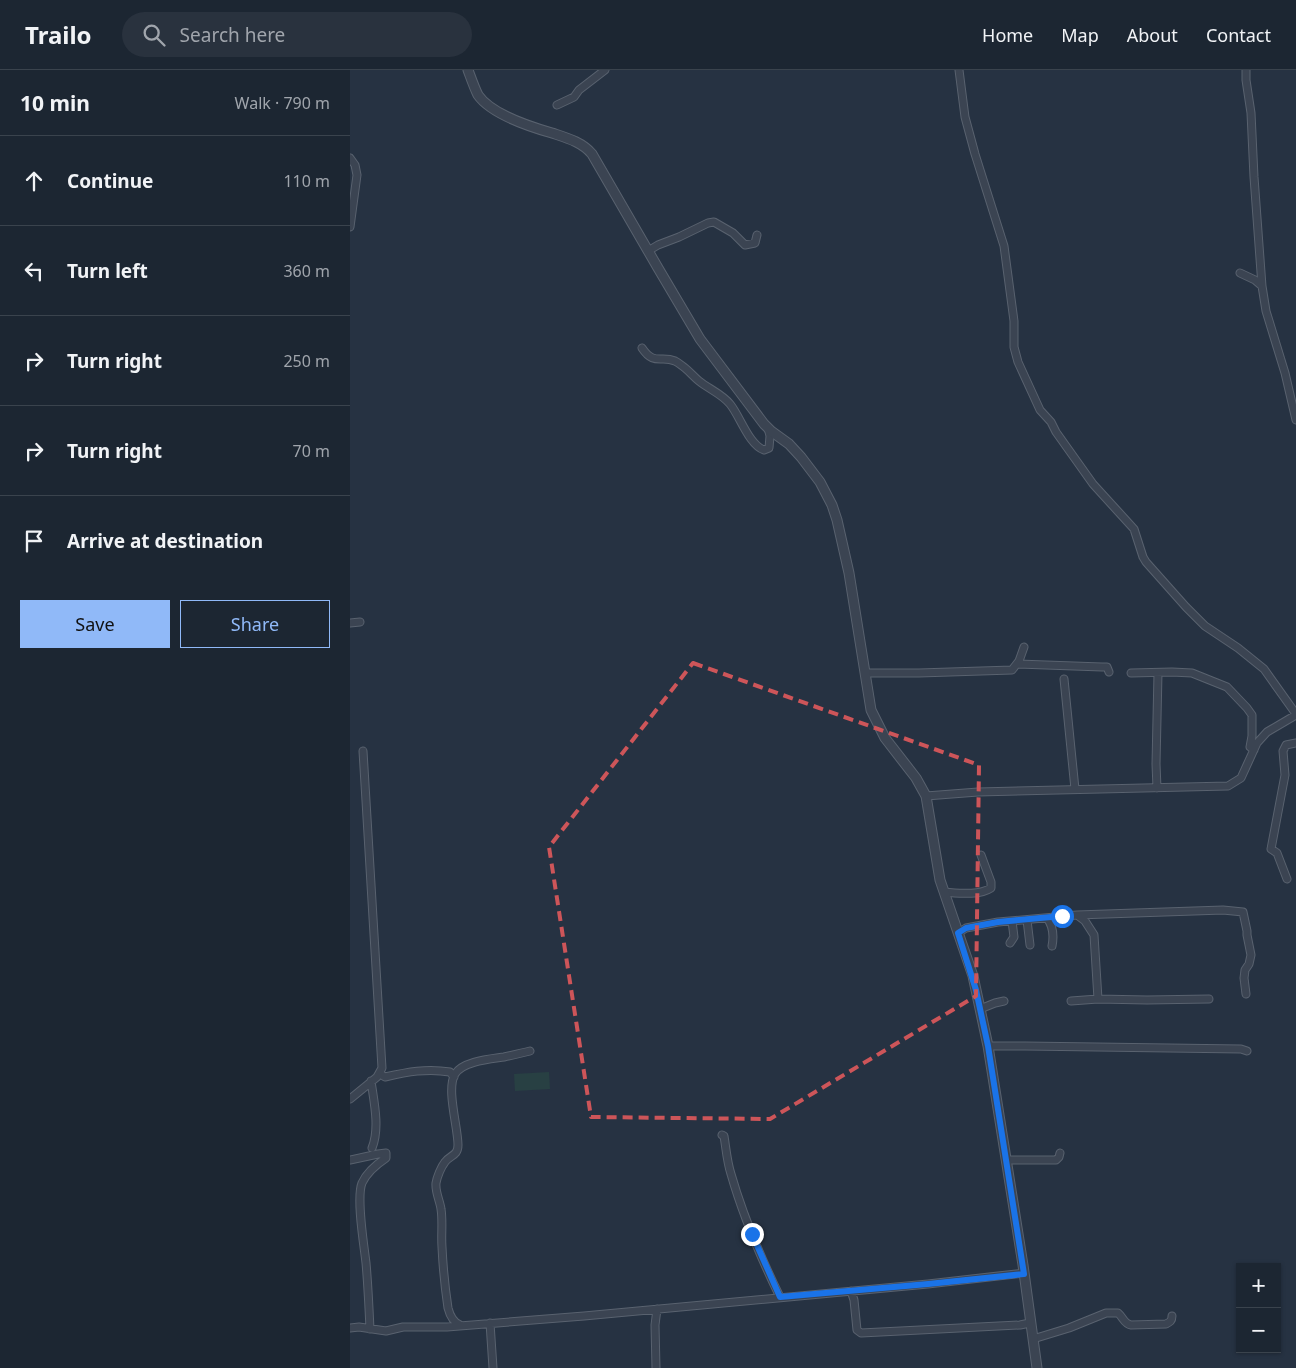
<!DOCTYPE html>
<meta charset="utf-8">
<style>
body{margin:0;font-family:"Noto Sans",sans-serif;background:#29323e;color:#f1f3f6}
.controls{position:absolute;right:15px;bottom:15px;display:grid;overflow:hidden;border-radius:0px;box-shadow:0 1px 4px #0004}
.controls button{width:45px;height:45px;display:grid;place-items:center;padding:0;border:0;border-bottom:1px solid #3a434d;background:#1c2632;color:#f1f3f6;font:25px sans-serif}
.stop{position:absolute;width:15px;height:15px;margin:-11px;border:4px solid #1a73e8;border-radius:50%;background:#fff}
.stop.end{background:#1a73e8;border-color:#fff;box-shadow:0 1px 5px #0008}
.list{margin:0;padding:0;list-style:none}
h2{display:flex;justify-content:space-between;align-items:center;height:65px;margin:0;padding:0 20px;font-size:21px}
h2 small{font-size:16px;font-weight:400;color:#a0a5ac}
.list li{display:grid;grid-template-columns:32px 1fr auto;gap:15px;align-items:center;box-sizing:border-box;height:90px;padding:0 20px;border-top:1px solid #3a434d}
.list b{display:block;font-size:19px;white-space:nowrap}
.list em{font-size:16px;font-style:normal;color:#a0a5ac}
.actions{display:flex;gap:10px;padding:15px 20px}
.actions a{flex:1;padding:11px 0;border:1px solid #90b9f8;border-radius:0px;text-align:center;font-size:18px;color:#90b9f8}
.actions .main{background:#90b9f8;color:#111}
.icon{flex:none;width:28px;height:28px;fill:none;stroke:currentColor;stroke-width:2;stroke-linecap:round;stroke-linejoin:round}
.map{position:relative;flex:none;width:946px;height:1298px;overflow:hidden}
header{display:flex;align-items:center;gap:30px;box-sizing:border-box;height:70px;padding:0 25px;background:#1c2632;border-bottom:1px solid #3a434d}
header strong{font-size:24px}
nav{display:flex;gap:28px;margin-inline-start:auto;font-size:18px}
.search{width:350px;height:45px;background:#29323e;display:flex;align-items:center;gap:12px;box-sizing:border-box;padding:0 18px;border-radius:28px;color:#a0a5ac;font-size:19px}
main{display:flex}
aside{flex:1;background:#1c2632}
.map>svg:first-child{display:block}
.green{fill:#284043}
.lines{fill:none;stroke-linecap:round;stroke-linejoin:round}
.minor-casing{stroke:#59626f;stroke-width:9}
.tertiary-casing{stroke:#59626f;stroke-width:11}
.minor{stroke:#3b4452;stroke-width:7}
.tertiary{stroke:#3b4452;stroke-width:9}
.route{stroke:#1a73e8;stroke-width:6}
.marked{fill:none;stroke:#cd5559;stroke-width:4;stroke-dasharray:10 6;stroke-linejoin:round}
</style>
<header>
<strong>Trailo</strong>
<div class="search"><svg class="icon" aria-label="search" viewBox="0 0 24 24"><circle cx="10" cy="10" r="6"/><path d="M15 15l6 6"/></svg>Search here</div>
<nav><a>Home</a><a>Map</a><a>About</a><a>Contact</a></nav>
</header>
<main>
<aside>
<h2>10 min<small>Walk · 790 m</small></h2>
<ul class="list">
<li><svg class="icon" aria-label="ahead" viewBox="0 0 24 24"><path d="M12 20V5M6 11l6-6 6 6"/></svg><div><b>Continue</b></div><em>110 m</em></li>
<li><svg class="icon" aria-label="left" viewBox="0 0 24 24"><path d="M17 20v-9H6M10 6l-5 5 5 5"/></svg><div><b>Turn left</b></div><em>360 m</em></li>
<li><svg class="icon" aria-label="right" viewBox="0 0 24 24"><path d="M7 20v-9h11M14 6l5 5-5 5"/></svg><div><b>Turn right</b></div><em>250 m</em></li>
<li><svg class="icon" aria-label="right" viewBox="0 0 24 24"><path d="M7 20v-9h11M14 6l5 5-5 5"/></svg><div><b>Turn right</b></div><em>70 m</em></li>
<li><svg class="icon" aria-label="arrive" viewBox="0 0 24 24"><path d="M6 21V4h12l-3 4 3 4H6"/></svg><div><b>Arrive at destination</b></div></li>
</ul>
<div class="actions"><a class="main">Save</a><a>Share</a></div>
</aside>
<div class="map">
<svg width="946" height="1298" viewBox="0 0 946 1298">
<rect width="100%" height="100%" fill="#263242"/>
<path class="green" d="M199,1002L200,1019L165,1021L164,1004Z"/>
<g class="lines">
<defs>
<path id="minor" d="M609,0L615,47L625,84L654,176L664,251V277L668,292L690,340L701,352L706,362L743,414L784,459L793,487L796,492L836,537L855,556L888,578L914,599L946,644
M896,0V10L901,43L904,107L912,216
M207,35L224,27L229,20L255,0
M0,88L5,95L7,105L0,157
M298,181L308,175L329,167L358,153L364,152L383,163L395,175L405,173L407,165
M890,203L905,210L912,216L916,241L935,303L946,350
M292,278C304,296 311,285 325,291C329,293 332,296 335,298C340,302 344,307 349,311C359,319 372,324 380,334C390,346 399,375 414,380L419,378L420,366L418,358
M0,553L10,552
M668,594L752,597H757L759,602
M515,603H569L662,600L669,591L674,577
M781,603L822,602L842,603L877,617L897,638L902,645V666L900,677L904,680
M714,609L725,719
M807,718L806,694L808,603
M576,726L628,722L878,716L891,708L907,673L917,662L946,645
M937,809L927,783L921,779L935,705L933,681L936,675L946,673
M594,822C608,823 629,826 641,818V812L631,785
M727,845L873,840L893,842L897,861V865L901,885L899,894L895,900L894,908L896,924
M697,848C703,856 704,866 702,876
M677,850L680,875
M608,863L616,858L648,852L727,845L735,851L744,865L748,929L721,931
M660,873L664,867L662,851
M748,929L797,930L859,929
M630,939L645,933L654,931
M638,976H675L891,979L897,981
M30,1004L35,1007C57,1002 77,998 100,1002L104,1007
M21,1011C24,1032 30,1058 22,1078
M0,1029L27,1007L32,998L13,681
M372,1065L374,1066C376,1078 377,1092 381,1104C393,1146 411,1188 430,1227
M0,1090L28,1084L36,1083V1088C27,1094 17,1102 12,1113C6,1128 14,1175 16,1193C18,1215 19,1237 20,1259
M656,1090H706L709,1087L710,1083
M501,1221L504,1230L507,1260L511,1263L670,1255L680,1253
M140,1253L143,1298
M110,1255C103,1252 100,1246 98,1238C95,1218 93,1198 92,1177C91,1165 93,1152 91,1139C90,1131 85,1122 86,1113C87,1107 91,1097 95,1092C100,1085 108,1086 108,1075C108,1057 96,1019 105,1004C113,991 141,989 154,987C163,985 172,983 180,981
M0,1258L9,1257L36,1261L53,1257H97L234,1246L578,1214L674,1203
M683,1269L719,1258L756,1243H768C773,1247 774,1254 781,1255L816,1254C820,1252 822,1251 822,1246
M306,1298L305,1255L307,1239"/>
<path id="tertiary" d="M118,0C121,8 124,17 128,25C141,44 181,57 202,63C217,68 232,72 242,84L308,198L350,269L414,354L421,361L439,374L451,387L470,412L482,435L487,450L499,503L521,640L535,668L566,708L576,726L590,810L623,906L638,976L673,1195L687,1298"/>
</defs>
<use href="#minor" class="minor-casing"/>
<use href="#tertiary" class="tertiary-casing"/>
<use href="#minor" class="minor"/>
<use href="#tertiary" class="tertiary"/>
</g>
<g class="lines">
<path class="route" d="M402,1164L430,1227L578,1214L674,1204L638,976L626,920L608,863L616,858L648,852L712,846"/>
</g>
<path class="marked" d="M343,593L629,695L626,926L420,1049L241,1047L199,777Z"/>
</svg>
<div class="controls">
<button>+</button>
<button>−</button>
</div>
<div class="stop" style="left:712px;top:846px"></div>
<div class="stop end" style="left:402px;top:1164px"></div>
</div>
</main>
